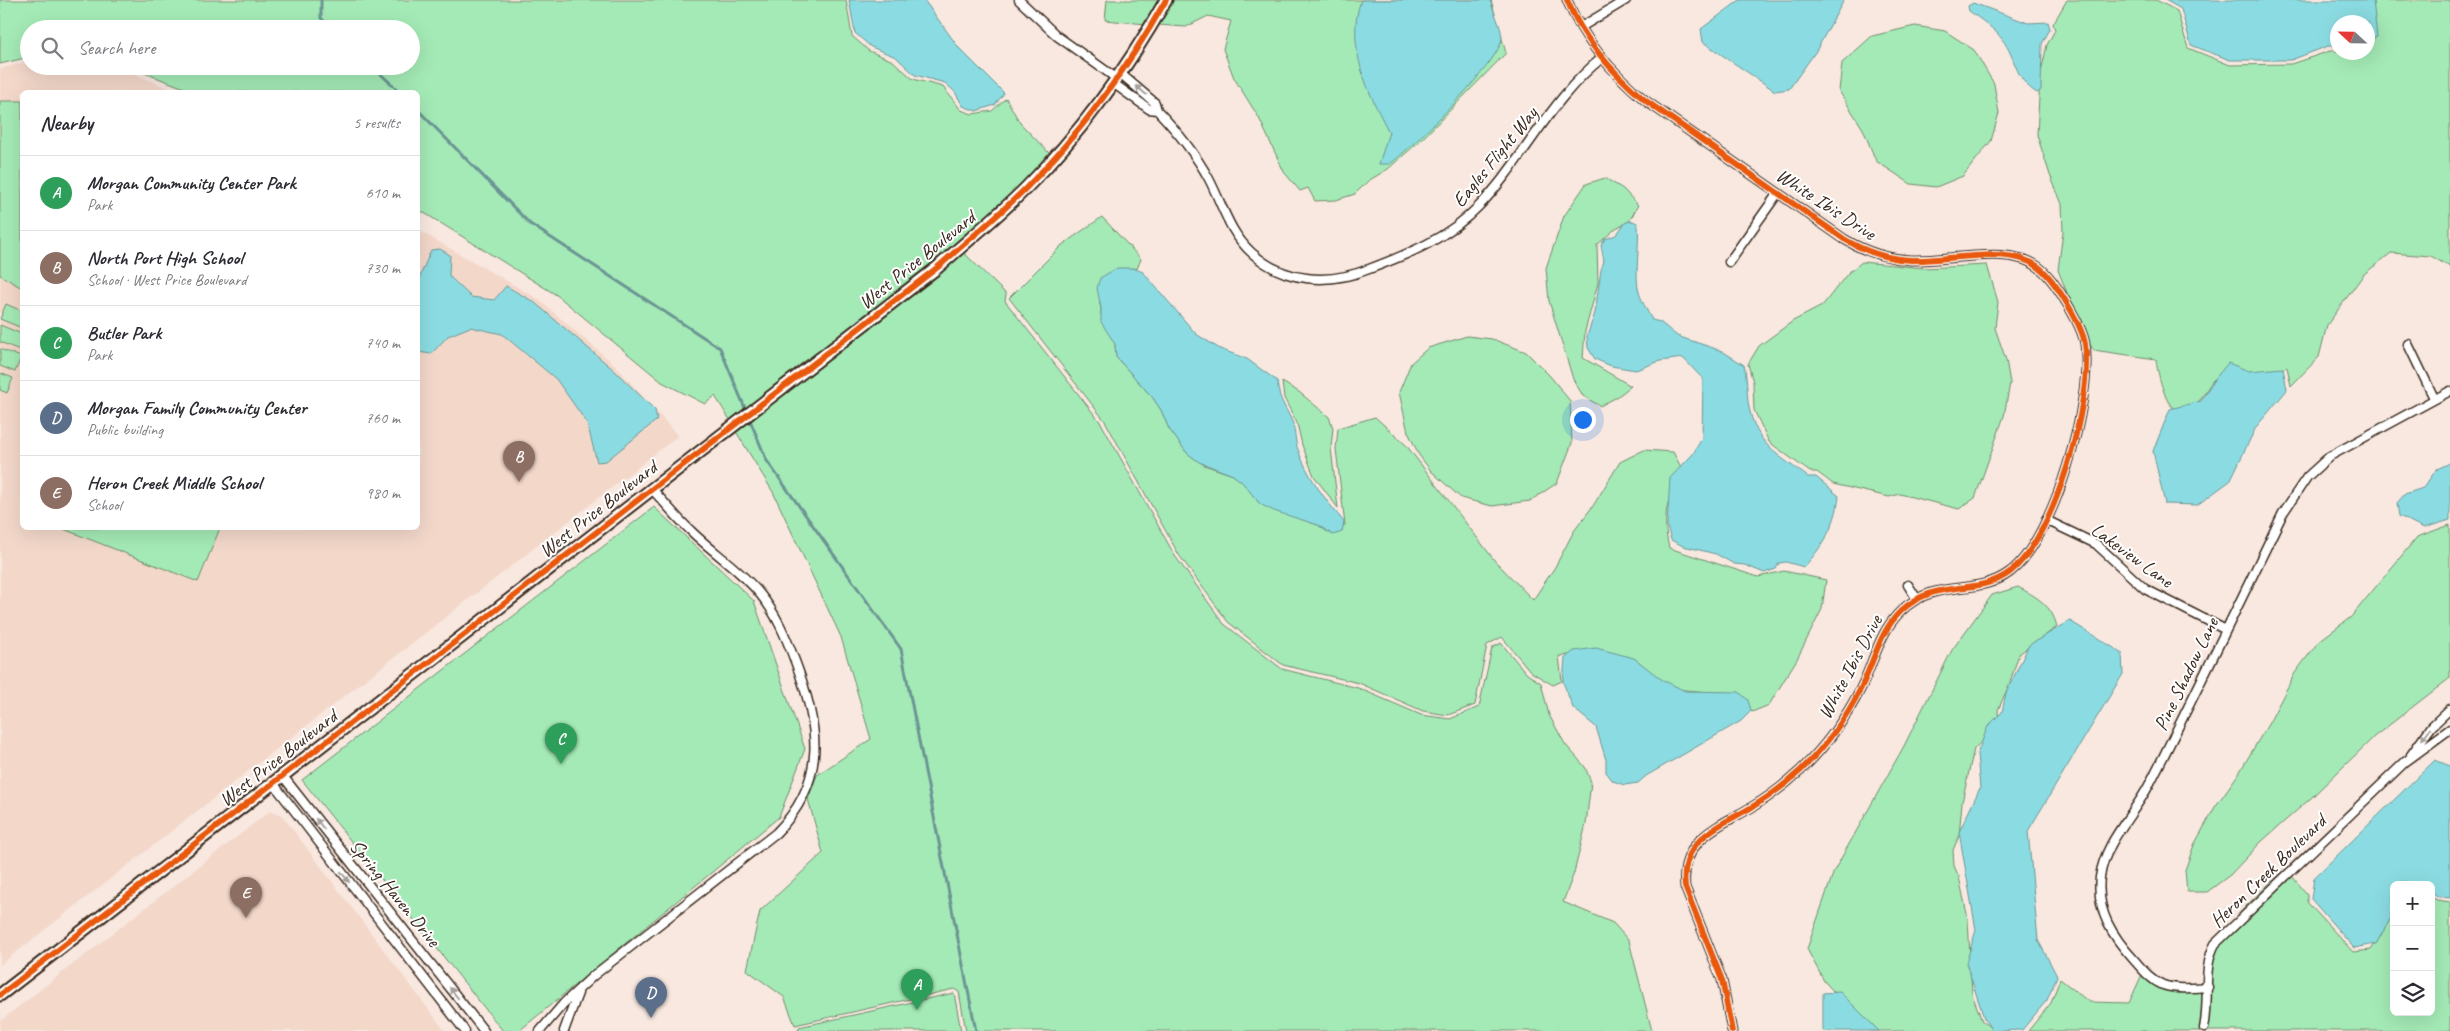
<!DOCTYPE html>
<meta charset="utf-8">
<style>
body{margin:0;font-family:Caveat,sans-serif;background:#f2f2f3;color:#2b2b33}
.controls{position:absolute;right:15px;bottom:15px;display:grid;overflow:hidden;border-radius:8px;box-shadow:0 5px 20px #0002}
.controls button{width:45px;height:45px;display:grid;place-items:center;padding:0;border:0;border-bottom:1px solid #e1e1e2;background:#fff;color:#2b2b33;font:25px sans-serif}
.compass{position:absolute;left:2330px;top:15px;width:45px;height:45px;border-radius:50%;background:#fff;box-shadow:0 5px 20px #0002;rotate:292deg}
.you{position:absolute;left:1582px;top:419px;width:18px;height:18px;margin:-12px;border:4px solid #fff;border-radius:50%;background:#1a73e8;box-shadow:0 0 0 8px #1a73e833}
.badge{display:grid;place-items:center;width:32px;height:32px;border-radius:50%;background:#2563eb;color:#fff;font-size:16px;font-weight:700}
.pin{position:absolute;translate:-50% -41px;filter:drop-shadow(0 1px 2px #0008)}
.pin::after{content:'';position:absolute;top:26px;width:18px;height:15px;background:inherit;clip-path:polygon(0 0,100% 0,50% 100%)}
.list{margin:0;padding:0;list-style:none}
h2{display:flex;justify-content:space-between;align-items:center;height:65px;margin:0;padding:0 20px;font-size:21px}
h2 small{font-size:16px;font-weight:400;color:#7c7c81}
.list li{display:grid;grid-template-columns:32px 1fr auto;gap:15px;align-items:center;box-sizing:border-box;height:75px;padding:0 20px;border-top:1px solid #e1e1e2}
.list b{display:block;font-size:19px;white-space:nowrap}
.list p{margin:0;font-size:16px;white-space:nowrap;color:#7c7c81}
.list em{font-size:16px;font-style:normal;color:#7c7c81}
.icon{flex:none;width:28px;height:28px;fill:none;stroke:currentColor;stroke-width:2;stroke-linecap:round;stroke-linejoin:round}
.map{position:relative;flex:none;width:2450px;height:1031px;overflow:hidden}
.search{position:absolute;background:#fff;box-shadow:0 5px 20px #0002;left:20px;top:20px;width:400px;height:55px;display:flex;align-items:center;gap:12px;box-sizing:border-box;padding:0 18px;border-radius:28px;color:#7c7c81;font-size:19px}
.panel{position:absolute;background:#fff;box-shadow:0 5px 20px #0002;left:20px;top:90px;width:400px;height:440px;border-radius:8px}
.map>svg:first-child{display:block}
.built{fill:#f3d8ca}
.green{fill:#a4eab6;stroke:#708a6a}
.water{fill:#8bdce2;stroke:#6b9594}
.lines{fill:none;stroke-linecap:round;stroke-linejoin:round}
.stream{stroke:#6b9594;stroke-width:3}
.street-casing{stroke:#3b2a1e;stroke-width:11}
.secondary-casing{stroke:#3b2a1e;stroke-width:15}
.street{stroke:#fff;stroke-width:8}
.secondary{stroke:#fff;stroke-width:11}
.cycleway-casing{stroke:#fff;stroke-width:9}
.cycleway{stroke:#e8590c;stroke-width:6}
.oneway{fill:#a79f9a}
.labels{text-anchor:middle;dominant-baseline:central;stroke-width:4;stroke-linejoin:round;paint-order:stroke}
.street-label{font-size:20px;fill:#3b2a1e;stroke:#fff}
</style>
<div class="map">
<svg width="2450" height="1031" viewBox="0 0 2450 1031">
<rect width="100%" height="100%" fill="#f8e8e0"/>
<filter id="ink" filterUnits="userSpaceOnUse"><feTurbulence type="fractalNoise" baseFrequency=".02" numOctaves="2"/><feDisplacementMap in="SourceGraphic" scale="10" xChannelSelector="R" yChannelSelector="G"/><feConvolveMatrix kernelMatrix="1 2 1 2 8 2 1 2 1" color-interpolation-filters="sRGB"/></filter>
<g filter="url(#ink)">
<path class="built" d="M29,61V66H108L130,72L177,92H22V528H418V230L538,299L615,365L678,436L0,965V69Z
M270,811L281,814L445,1031H0V1021Z"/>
<path class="green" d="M0,0H846L852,36L869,51L893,61L913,79L943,87L961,110L972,114L992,111L1006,98L1020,123L1050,154C956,256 839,336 730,420L715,396L705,404L662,382L558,296L418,209V92H195L126,66H411V29H29V57L0,64Z
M1107,0H1160L1146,24L1105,20Z
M1173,0H1491L1506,53L1422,139L1388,169L1368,181L1355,194L1336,200L1315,201L1308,188L1300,191L1284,172L1259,118L1234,78L1223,49L1231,21L1208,16L1186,27L1158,25Z
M2067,0H2156L2177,11L2188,48L2230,65L2291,64L2330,51L2368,52V22L2364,0H2450V267L2431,256L2391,253L2364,274L2327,325L2319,357L2291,386L2287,367L2278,371L2213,380L2194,409C2189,408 2179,410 2174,408C2165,404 2157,371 2156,359L2093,350L2080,326L2058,270L2063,232L2062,204L2050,175L2037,135L2040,77L2047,45L2055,30L2053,24Z
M1915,26L1945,31L1974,50L1994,84L1999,113L1991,141L1963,176L1936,187L1911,184L1876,161L1863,129L1839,91L1842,63L1872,36Z
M0,101H22V288L0,275Z
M1605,178L1623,189L1638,205L1629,222L1616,228L1597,245L1598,283L1585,331L1583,358L1631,386L1617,397L1600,406L1583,396L1573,379L1549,301L1546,268L1564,216L1586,184Z
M1102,217L1141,259L1137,269L1133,268L1099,302L1101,308V314L1115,344L1116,357L1153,398L1161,410L1169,429L1187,453L1204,465L1233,475L1243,482L1260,504L1318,525L1329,533L1345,525L1336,449L1338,428L1375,417L1406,445L1495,561L1533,600L1555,567L1574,531L1593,506L1620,462L1644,450L1673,452L1683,471C1666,497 1662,518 1669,548L1758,577L1784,571L1826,580L1822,609L1797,659L1769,705L1752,712L1742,700L1708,692L1674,689L1580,654L1559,656L1562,681L1553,685L1531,672L1502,637L1487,645L1475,705L1448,715L1423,711L1359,683L1283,665L1228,622L1179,555L1105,421L1009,298L1062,245Z
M963,252L1006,294L1005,301L1101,423L1175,556L1224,624L1282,669L1358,688L1421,715L1450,719L1479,707L1492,648L1501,643L1527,674L1541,683L1549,715L1565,744L1585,767L1591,782L1586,824L1574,873L1563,902L1613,923L1629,941L1652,1031H966L959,992L954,989L795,1025L784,997L747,970L760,911L823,853L808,799L817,775L871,739L841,637L773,492L735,430Z
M1862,262L1924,268L1987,265L1998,302L1995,328L2006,360L2010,383L2004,416L1975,498L1959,509L1900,494L1889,497L1833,484L1817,472H1810L1769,442L1754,410L1753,382L1748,364L1759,346L1793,321L1822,306L1848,273Z
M6,304L22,311V328L0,319Z
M0,325L22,334V351L0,342Z
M1467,336L1492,339L1526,352L1550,376L1570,401L1572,443L1557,483L1530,501L1492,506L1461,498L1431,471L1419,455L1408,432L1399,392L1411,363L1428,348Z
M0,349L21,357L15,372L0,366Z
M0,373L13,378L7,393L0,390Z
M1282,382L1299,392L1329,417L1333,428L1331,448L1338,508L1314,476L1302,445L1297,423L1284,398Z
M654,507L754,601L805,749L779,817L519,1031H503L302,780Z
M2450,525V678L2375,736L2311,798L2261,842L2230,875L2207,892H2187L2185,870L2194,845L2215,807L2239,773L2270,721L2295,673L2319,641L2351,617L2417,537Z
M61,528H220L198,582Z
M2018,587C2037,597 2052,605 2057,627L2019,654L2009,685L1998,710L1999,725L1974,749L1962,802L1959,836L1953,850L1954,866L1959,877L1968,919L1972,994L1982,1021L1995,1031H1870L1824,981L1807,949L1834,871L1904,746L1952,650L1992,595Z
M2286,869L2307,894V902L2353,952L2371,950L2376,942L2394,891V1012H2431V897L2437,900L2450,902V1031H2028L2051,1003L2060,979L2089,1002L2129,1003L2144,970C2168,987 2178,988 2207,989C2208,979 2206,963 2210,954C2224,924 2261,891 2286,869Z
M954,993L961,1031H798L799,1027Z"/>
<path class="water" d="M849,0H924L959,48L1004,93L995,105L976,111L963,106L955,92L945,83L915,75L896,57L871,47L855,33Z
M1361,0H1490C1493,11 1501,26 1502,37C1503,60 1411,148 1390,164H1379L1389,132C1368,93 1345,45 1361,0Z
M1740,0H1844L1816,51L1789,89L1775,91L1703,42L1701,29Z
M2165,0H2373L2377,37L2368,41V22H2338L2337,46H2328L2291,60H2230L2191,45L2181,9Z
M1973,3L2028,23L2048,22L2050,29L2042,44L2041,90L2037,93C2014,79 2017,59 2002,39C1994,28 1980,19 1969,11L1968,6Z
M1633,221L1637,223C1641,230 1635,273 1638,288C1640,299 1647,310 1652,320L1660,322L1677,336L1722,351L1744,365C1748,381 1746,398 1750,412C1759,447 1781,457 1808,477H1816L1839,496C1836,525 1823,546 1804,567L1786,562L1779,563L1776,569L1764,573L1745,565L1734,564L1716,554L1683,546L1671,540L1667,526L1670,478L1693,454L1702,438L1703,379L1683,358L1660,361L1636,370L1611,366L1595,359L1588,348L1587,336L1595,313L1601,270L1604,261L1601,245L1605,239L1616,235L1626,222Z
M440,249L450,255L449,276L471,297L494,300L506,286L534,302L615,371L655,410L657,420L606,461L597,462L587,423L556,379L502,334L470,327L448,336L431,354L418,352V281L431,250Z
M1117,268H1133L1143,272L1196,334L1220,349L1247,359L1277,381C1279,402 1286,406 1293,424C1295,431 1295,439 1297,447C1307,476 1324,498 1344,522L1342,532L1333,535L1318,525L1274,511L1260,504L1242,482L1233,475L1199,462L1187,453L1169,429L1161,410L1153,398L1116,357L1115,344L1101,322V308L1097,288L1100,278Z
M2228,363L2249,371L2283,368L2287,390L2256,427L2230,481L2197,505L2165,504L2153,451L2170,409L2201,401L2213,381Z
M2450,463V520L2424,528L2399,516L2397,503L2405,494L2423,488L2437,469Z
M2070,621L2122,653L2123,674L2028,831L2038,940L2057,976L2047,1000L2022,1030L1992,1031L1984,1018L1966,963L1976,930L1959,832L1980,788L1977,754L1988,726L2002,712L2006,693L2029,645Z
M1596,648L1634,658L1661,679L1685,691L1739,692L1748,700L1751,711L1741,721L1646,776L1638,783L1624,785L1613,781L1606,772V760L1596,727L1573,708L1563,682L1565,658L1574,651Z
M2435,760L2450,766V898L2437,896L2431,891V885C2421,885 2412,882 2401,882L2399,885H2394L2391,918L2376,944L2354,948L2311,899L2314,878Z
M1840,992L1879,1031H1823V993Z"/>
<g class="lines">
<path class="stream" d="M321,0V18L332,29
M372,66L400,92
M418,110L530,224L720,348L767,461L901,649L976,1031"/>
<defs>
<path id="street" d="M1019,0L1057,36L1116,78
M1567,0C1584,41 1612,73 1646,101L1844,239C1864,251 1887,259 1911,260C1948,262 2012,243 2041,269C2056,282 2082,325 2085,344C2093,399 2055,538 2010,572C1975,598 1938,576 1901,611C1879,632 1874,662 1861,688C1846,718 1825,747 1801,770C1786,784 1769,797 1752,807C1718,827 1680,839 1685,887L1722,980L1732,1031
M1581,27L1626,0
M1120,73L1155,103L1157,110C1177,131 1195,153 1209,179C1223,206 1229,232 1252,253C1285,283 1329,285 1369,269C1409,254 1448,238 1479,206C1524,160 1551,98 1602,58
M1113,83L1149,109L1157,110
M1729,262L1778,193
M2408,344L2434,398
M2046,520L2096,544L2145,589L2226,630
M1908,585L1917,599
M2411,755L2432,726L2450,709
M282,775L484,1031
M273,783L465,1031
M2208,987C2194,988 2178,990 2163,985C2151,980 2143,970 2135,961C2113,937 2096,912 2100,877C2105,841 2133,816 2149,785C2195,695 2239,604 2283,513L2307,477L2330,456L2450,391
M2204,1028C2210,1001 2202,968 2215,944L2405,762L2450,729
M540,1031L564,1003L593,976L776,833C829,780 819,724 795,661C786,637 776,613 760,594C740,569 712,552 690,530C676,517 664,502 651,488
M564,1031L578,993"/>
<path id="secondary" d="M0,995L938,267C967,241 998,216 1026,188C1081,133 1128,67 1166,0"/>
</defs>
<use href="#street" class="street-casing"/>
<use href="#secondary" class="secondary-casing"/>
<use href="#street" class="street"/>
<use href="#secondary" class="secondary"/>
<defs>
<path id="cycleway" d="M1567,0C1584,41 1612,73 1646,101L1844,239C1864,251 1887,259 1911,260C1948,262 2012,243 2041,269C2056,282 2082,325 2085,344C2093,399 2055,538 2010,572C1975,598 1938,576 1901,611C1879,632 1874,662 1861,688C1846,718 1825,747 1801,770C1786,784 1769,797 1752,807C1718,827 1680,839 1685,887L1722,980L1732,1031
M0,995L938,267C967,241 998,216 1026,188C1081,133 1128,67 1166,0"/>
</defs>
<use href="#cycleway" class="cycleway-casing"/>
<use href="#cycleway" class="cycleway"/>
</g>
<defs><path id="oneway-solid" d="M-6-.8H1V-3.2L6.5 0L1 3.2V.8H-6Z" transform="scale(1.25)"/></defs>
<g class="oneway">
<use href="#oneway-solid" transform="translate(1141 90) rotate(-139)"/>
<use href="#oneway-solid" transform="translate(2426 734) rotate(127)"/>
<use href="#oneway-solid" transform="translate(320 824) rotate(-128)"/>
<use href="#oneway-solid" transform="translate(345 877) rotate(52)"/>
<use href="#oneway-solid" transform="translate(454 993) rotate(-128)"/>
</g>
</g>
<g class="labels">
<g class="street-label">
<text transform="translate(1495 157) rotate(-51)">Eagles Flight Way</text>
<text transform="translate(1826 204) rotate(33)">White Ibis Drive</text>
<text transform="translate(917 260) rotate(-39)">West Price Boulevard</text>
<text transform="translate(598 509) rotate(-38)">West Price Boulevard</text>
<text transform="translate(2132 555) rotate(36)">Lakeview Lane</text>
<text transform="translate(1850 667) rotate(-62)">White Ibis Drive</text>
<text transform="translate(2186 674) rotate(-64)">Pine Shadow Lane</text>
<text transform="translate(278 758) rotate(-38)">West Price Boulevard</text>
<text transform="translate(2268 871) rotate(-44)">Heron Creek Boulevard</text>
<text transform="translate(395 893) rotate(51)">Spring Haven Drive</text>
</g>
</g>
</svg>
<div class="controls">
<button>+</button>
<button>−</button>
<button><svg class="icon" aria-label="layers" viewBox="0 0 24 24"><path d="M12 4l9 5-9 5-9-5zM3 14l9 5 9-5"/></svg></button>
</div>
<svg class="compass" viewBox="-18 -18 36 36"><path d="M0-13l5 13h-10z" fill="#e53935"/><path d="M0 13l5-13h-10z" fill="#7c7c81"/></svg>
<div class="you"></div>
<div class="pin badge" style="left:917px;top:1010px;background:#2e9e5b">A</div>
<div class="pin badge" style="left:519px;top:482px;background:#8d6e63">B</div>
<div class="pin badge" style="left:561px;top:764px;background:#2e9e5b">C</div>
<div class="pin badge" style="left:651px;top:1018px;background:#5c6f8a">D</div>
<div class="pin badge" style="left:246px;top:918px;background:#8d6e63">E</div>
<div class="search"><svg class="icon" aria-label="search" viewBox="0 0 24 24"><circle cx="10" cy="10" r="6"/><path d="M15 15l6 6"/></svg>Search here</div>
<section class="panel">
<h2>Nearby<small>5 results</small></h2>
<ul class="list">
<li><span class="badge" style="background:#2e9e5b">A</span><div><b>Morgan Community Center Park</b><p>Park</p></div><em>610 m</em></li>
<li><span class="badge" style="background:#8d6e63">B</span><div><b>North Port High School</b><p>School · West Price Boulevard</p></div><em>730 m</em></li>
<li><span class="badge" style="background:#2e9e5b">C</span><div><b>Butler Park</b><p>Park</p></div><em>740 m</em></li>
<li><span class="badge" style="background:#5c6f8a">D</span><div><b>Morgan Family Community Center</b><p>Public building</p></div><em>760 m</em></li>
<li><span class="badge" style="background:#8d6e63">E</span><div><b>Heron Creek Middle School</b><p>School</p></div><em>980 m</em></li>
</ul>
</section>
</div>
